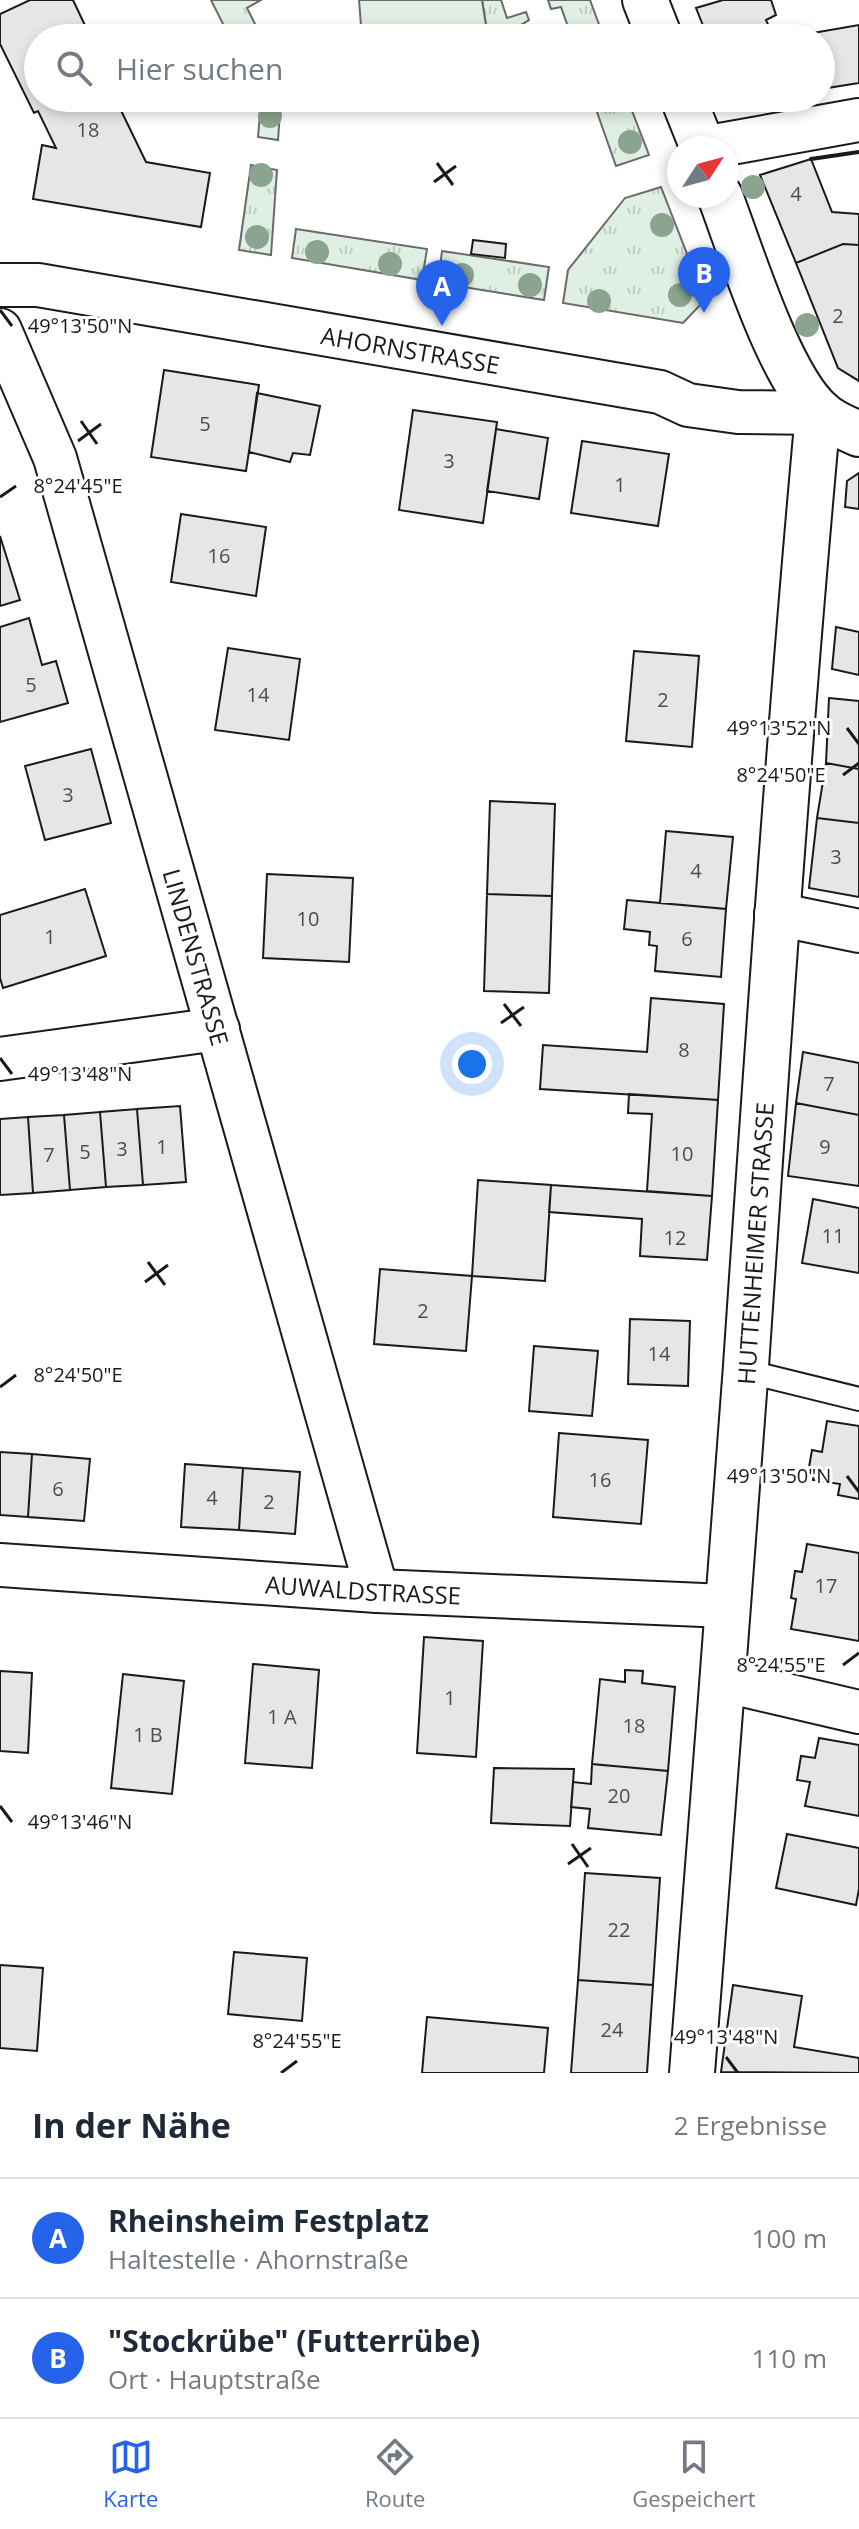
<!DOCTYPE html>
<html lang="de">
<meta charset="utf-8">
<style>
body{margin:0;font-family:"Open Sans",sans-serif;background:#f6f6f7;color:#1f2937}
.compass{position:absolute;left:667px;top:136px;width:72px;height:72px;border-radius:50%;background:#fff;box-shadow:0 4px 12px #0003;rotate:54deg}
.you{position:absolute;left:472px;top:1064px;width:28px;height:28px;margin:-20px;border:6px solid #fff;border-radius:50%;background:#1a73e8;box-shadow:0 0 0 12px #1a73e833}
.badge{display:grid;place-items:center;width:52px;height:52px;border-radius:50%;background:#2563eb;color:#fff;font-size:26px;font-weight:700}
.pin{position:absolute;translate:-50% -66px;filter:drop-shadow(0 2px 4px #0008)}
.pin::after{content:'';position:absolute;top:42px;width:28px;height:24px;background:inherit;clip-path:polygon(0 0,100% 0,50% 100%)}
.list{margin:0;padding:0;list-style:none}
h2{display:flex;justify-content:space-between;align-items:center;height:104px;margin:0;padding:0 32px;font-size:34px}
h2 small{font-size:26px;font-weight:400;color:#747a83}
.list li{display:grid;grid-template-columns:52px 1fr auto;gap:24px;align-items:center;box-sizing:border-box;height:120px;padding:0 32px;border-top:2px solid #e0e1e3}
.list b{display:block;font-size:30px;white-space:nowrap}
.list p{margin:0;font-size:26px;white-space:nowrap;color:#747a83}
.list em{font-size:26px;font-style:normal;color:#747a83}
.icon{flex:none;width:44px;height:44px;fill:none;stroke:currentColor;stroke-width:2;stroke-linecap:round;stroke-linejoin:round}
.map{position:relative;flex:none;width:859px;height:2073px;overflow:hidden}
.search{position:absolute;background:#fff;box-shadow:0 4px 12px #0003;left:24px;right:24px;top:24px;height:88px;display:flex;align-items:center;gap:20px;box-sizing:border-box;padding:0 28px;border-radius:44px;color:#747a83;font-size:30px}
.sheet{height:344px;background:#fff}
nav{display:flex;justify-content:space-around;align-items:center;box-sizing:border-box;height:112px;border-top:2px solid #e0e1e3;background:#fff;font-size:22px;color:#747a83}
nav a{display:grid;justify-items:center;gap:4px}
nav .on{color:#2563eb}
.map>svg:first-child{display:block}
.grass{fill:url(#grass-tufts);stroke:#6a6a6a;stroke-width:2}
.park{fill:#e0efe3;stroke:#6a6a6a;stroke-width:2}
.building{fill:#e6e6e6;stroke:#1a1a1a;stroke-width:2}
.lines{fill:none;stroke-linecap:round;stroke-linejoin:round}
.service-casing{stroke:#1a1a1a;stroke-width:26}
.minor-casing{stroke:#1a1a1a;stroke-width:46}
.tertiary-casing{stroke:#1a1a1a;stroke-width:48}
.service{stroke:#fff;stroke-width:22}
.minor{stroke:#fff;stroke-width:42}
.tertiary{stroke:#fff;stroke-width:44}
.wall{stroke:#1a1a1a;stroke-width:4}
.tree{fill:#8aa48f}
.ticks{fill:none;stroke:#1a1a1a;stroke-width:3}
.labels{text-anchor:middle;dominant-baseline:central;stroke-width:6;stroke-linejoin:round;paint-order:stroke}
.number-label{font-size:20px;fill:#4d4d4d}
.street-label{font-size:24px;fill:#1a1a1a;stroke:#fff}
.ticks-label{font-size:20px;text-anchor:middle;fill:#1a1a1a;stroke:#fff;stroke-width:6;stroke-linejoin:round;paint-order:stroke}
</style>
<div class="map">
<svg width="859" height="2073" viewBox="0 0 859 2073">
<defs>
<pattern id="grass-tufts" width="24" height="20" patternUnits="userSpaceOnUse" patternTransform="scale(2)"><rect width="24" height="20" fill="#e0efe3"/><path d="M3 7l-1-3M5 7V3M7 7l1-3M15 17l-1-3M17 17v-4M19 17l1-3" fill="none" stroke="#c0ccc2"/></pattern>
</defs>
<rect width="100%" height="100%" fill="#fff"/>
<path class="grass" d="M211,0H261L247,8L262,38H230Z
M482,0H501L507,18L526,12L529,20L501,37L488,38Z
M548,0H590L604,38H572L561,7L551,9Z
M259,98H281L278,140L258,137L261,102Z
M592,98H627L649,155L616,166Z
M251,165L277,170L271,255L239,250Z
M661,187L705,300L683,323L563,303L568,270L625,198Z
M296,229L427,249L422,280L292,258Z
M442,251L549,267L544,300L438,283Z"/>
<path class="park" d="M359,0H482L488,38H362Z"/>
<path class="building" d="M30,0H73L91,38H38V98H115L146,162L210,173L201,227L33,199L42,145L56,148L38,111L34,113L0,44V14Z
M723,0H771L776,15L766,20L774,38H708L696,8Z
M859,25V83L821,89V38H784Z
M811,159L832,212L859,214V245L843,244L796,263L760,175Z
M473,240L506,244L505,258L471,254Z
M843,244L859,245V381L838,368L796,263Z
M164,370L259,385L246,471L151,457Z
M257,393L320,406L310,455L293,453L290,462L249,452Z
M413,410L497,422L483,523L399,510Z
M496,429L548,438L539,499L487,491Z
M582,441L669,454L658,526L571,513Z
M859,473V509L845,507L847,481Z
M181,514L266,527L256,596L171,582Z
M0,536L20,600L0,606Z
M29,618L42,665L56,661L68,703L0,722V627Z
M836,627L859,632V675L832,669Z
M228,648L300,659L289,740L215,730Z
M634,651L699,656L692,747L626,741Z
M829,698L859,701V769L826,763Z
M91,749L111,823L45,840L25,766Z
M826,763L859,769V823L817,818Z
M490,801L555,804L552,896L487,894Z
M817,818L859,823V897L809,888Z
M666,831L733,837L726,909L660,903Z
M267,874L353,878L349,962L263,958Z
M85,889L106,956L3,988L0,978V915Z
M487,894L552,896L549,993L484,991Z
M627,900L726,909L721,977L655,971L657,946L649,945L650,932L624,929Z
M651,998L724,1004L718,1100L540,1089L543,1045L647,1052Z
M803,1052L859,1063V1115L796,1103Z
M629,1094L718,1100L712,1196L647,1191L652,1114L628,1113Z
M796,1103L859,1115V1186L788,1176Z
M180,1106L186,1182L143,1185L137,1109Z
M137,1109L143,1185L106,1187L100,1112Z
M100,1112L106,1187L70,1190L64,1115Z
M64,1115L70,1190L33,1193L28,1117Z
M28,1117L33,1193L0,1195V1119Z
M478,1180L551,1185L545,1281L472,1276Z
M551,1185L712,1196L707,1260L640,1256L642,1219L549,1212Z
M813,1199L859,1208V1273L802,1263Z
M380,1269L472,1276L466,1351L374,1344Z
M630,1319L690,1321L688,1386L628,1384Z
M534,1346L598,1351L592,1416L529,1411Z
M827,1421L859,1426V1499L838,1495L840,1484L813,1480L814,1475L808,1473L812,1450L822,1452Z
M559,1433L648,1440L641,1524L553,1517Z
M0,1452L32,1454L28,1517L0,1515Z
M32,1454L90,1459L84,1521L28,1517Z
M185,1464L243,1468L239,1530L181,1527Z
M243,1468L300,1472L295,1534L239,1530Z
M807,1544L859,1553V1641L791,1629L796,1599L791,1598L795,1571L802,1572Z
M424,1637L483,1641L476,1757L417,1753Z
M253,1664L319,1670L312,1768L245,1763Z
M625,1670L643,1671L642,1683L675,1687L668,1771L592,1764L600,1679L625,1682Z
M0,1671L32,1673L28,1753L0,1751Z
M123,1674L184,1681L172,1794L111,1788Z
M819,1738L859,1745V1816L805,1806L810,1782L797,1780L801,1756L815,1758Z
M592,1764L668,1771L661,1835L588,1828L590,1809L571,1807L573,1782L591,1784Z
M494,1768L574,1769L570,1826L491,1823Z
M787,1834L859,1848V1889L856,1905L776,1888Z
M585,1873L660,1878L653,1985L578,1980Z
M234,1952L307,1958L302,2021L228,2014Z
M0,1965L43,1968L37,2051L0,2048Z
M578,1980L653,1985L647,2073H571Z
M733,1985L802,1996L794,2047L859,2058V2073L721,2072Z
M427,2017L548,2028L544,2073H422Z"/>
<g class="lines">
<defs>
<path id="service" d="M745,1371L859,1399"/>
<g id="minor">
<path d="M703,148L859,120"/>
<path id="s1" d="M0,285H38L660,392L688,405L738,412L821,413"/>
<path id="s2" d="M0,330L55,458L377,1591"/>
<path d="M776,914L859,931"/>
<path d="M0,1059L218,1029"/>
<path id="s3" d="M0,1565L377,1591L726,1606"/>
<path d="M722,1680L859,1712"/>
</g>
<g id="tertiary">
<path d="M645,0L660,38"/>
<path d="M683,98L703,148"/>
<path d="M720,196C741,251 779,377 821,413C831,422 847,429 859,434"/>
<path id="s4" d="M692,2073C710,1837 729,1602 746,1366C767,1056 788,746 816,436L821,413"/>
</g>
</defs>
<use href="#service" class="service-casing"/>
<use href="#minor" class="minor-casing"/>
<use href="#tertiary" class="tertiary-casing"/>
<use href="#service" class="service"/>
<use href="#minor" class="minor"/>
<use href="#tertiary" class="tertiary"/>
<path class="wall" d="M811,159L859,152"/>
</g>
<g class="tree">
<circle cx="270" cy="116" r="12"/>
<circle cx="630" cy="142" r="12"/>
<circle cx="261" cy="175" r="12"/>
<circle cx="753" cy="187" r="12"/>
<circle cx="662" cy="225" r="12"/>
<circle cx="257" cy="237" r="12"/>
<circle cx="317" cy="252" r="12"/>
<circle cx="390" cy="264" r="12"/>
<circle cx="462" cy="275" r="12"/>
<circle cx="530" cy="285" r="12"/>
<circle cx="680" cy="295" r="12"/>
<circle cx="599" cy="301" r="12"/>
<circle cx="807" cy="325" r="12"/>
</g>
<path class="ticks" d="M437,163L453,185M434,182L456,166M0,310L12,326M81,421L97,444M78,441L101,424M0,497L16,486M847,728L859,744M843,775L859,763M504,1004L521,1026M501,1023L524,1007M0,1058L12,1074M148,1262L165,1285M145,1282L168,1265M0,1387L16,1375M847,1476L859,1492M843,1665L859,1653M0,1806L12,1822M572,1844L588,1867M568,1864L591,1848M726,2057L738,2073M281,2073L297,2061"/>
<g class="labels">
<g class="number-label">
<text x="88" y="129">18</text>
<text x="796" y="193">4</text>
<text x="838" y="315">2</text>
<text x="205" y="423">5</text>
<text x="449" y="460">3</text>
<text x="620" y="484">1</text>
<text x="219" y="555">16</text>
<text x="31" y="684">5</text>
<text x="258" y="694">14</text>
<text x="663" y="699">2</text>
<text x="68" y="794">3</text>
<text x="836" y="856">3</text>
<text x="696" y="870">4</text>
<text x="308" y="918">10</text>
<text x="50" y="936">1</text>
<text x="687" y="938">6</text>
<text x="684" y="1049">8</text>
<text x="829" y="1083">7</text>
<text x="162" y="1146">1</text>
<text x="825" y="1146">9</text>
<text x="122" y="1148">3</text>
<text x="85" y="1151">5</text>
<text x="682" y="1153">10</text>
<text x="49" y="1154">7</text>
<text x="833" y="1235">11</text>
<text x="675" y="1237">12</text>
<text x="423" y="1310">2</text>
<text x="659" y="1353">14</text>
<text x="600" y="1479">16</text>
<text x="58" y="1488">6</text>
<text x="212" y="1497">4</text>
<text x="269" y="1501">2</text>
<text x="826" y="1585">17</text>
<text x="450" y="1697">1</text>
<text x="282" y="1716">1 A</text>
<text x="634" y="1725">18</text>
<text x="148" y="1734">1 B</text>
<text x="619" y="1795">20</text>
<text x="619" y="1929">22</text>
<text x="612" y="2029">24</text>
</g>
<g class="street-label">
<text stroke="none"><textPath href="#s1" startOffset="416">AHORNSTRASSE</textPath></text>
<text stroke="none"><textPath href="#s2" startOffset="658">LINDENSTRASSE</textPath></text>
<text stroke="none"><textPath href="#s4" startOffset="832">HUTTENHEIMER STRASSE</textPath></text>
<text stroke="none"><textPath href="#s3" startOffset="364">AUWALDSTRASSE</textPath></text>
</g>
</g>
<g class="ticks-label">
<text x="80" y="333">49°13'50"N</text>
<text x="78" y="493">8°24'45"E</text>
<text x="779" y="735">49°13'52"N</text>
<text x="781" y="782">8°24'50"E</text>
<text x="80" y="1081">49°13'48"N</text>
<text x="78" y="1382">8°24'50"E</text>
<text x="779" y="1483">49°13'50"N</text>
<text x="781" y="1672">8°24'55"E</text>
<text x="80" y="1829">49°13'46"N</text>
<text x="726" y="2044">49°13'48"N</text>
<text x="297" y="2048">8°24'55"E</text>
</g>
</svg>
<svg class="compass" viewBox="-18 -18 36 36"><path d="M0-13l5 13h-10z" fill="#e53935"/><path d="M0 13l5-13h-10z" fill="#747a83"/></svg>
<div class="you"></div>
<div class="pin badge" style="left:442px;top:326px">A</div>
<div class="pin badge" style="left:704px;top:313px">B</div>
<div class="search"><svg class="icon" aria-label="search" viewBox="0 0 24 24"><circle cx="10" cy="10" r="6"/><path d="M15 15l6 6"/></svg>Hier suchen</div>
</div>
<section class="sheet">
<h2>In der Nähe<small>2 Ergebnisse</small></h2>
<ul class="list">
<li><span class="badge">A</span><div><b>Rheinsheim Festplatz</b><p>Haltestelle · Ahornstraße</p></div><em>100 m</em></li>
<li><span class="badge">B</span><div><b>&quot;Stockrübe&quot; (Futterrübe)</b><p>Ort · Hauptstraße</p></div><em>110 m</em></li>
</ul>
</section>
<nav>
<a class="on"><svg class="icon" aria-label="map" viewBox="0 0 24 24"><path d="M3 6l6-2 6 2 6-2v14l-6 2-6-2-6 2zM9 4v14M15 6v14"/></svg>Karte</a>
<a><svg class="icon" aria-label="directions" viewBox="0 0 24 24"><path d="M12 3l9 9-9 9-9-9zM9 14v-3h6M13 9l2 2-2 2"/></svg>Route</a>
<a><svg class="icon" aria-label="saved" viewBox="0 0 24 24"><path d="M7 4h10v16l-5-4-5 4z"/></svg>Gespeichert</a>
</nav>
